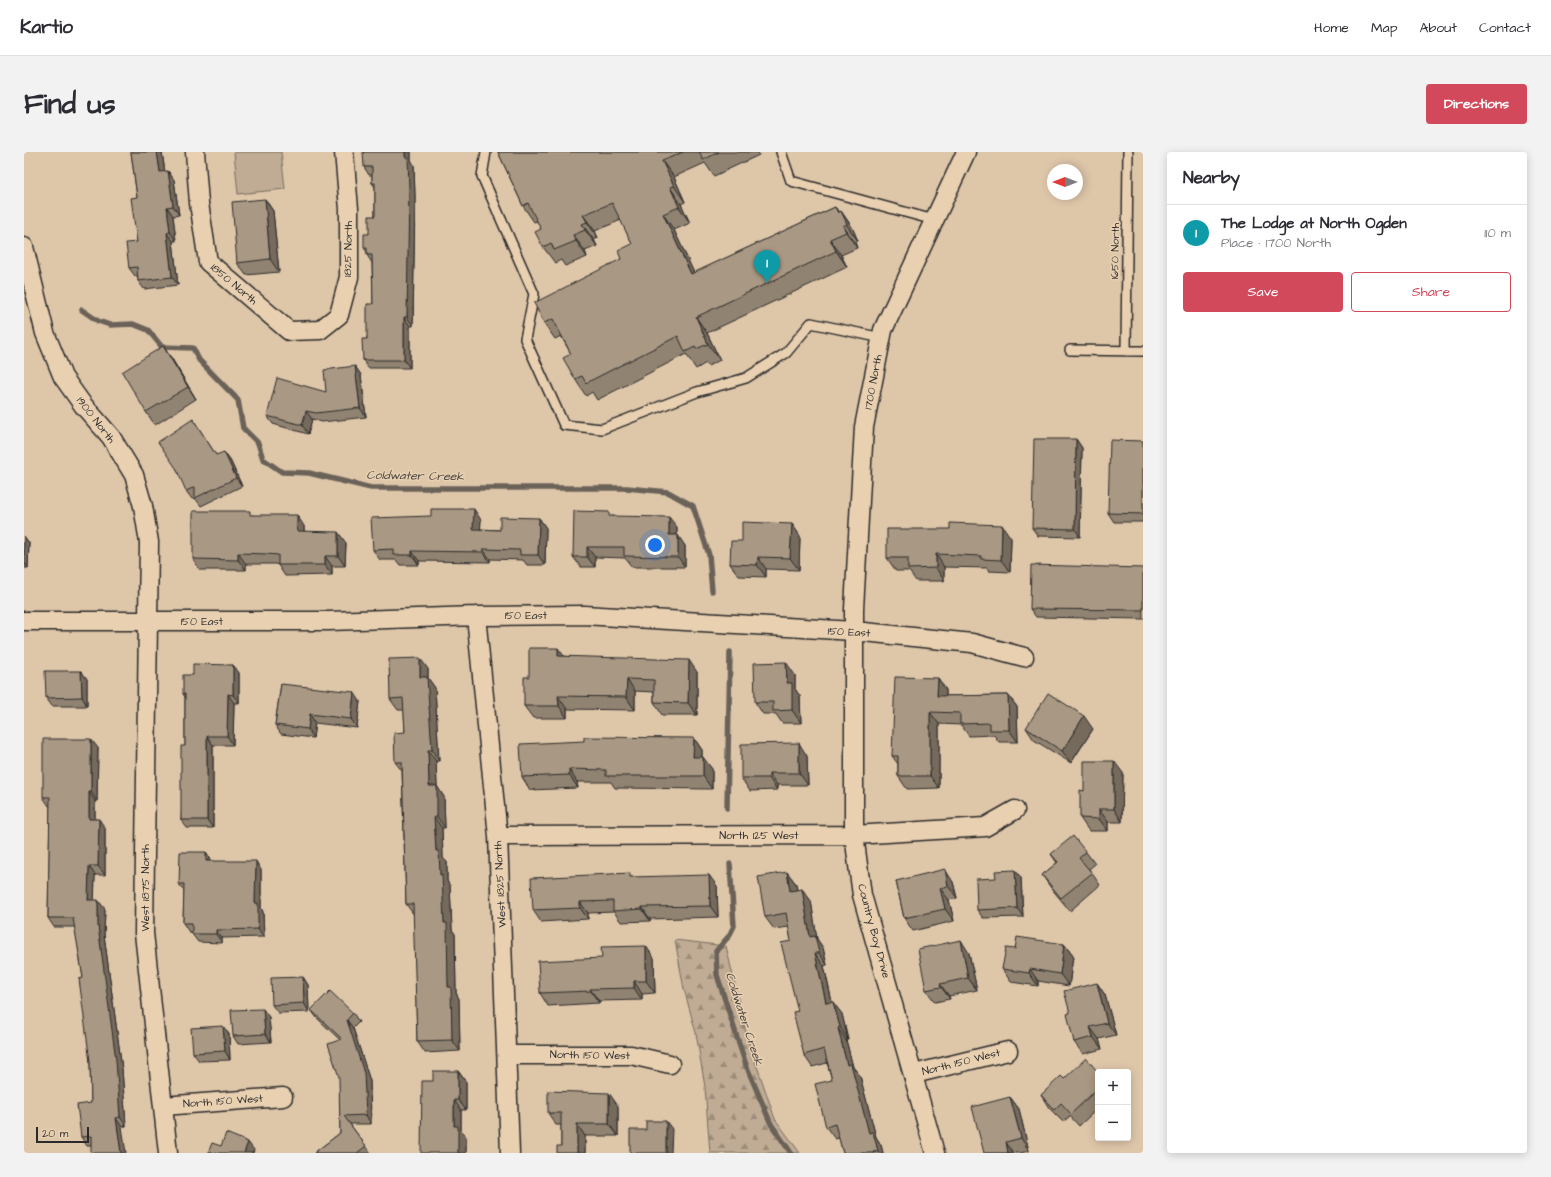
<!DOCTYPE html>
<meta charset="utf-8">
<style>
body{margin:0;font-family:"Architects Daughter",sans-serif;background:#f2f2f3;color:#2b2b33}
.controls{position:absolute;right:12px;bottom:12px;display:grid;overflow:hidden;border-radius:4px;box-shadow:0 2px 10px #0003}
.controls button{width:36px;height:36px;display:grid;place-items:center;padding:0;border:0;border-bottom:1px solid #e1e1e2;background:#fff;color:#2b2b33;font:20px sans-serif}
.compass{position:absolute;left:1023px;top:12px;width:36px;height:36px;border-radius:50%;background:#fff;box-shadow:0 2px 10px #0003;rotate:270deg}
.scale{position:absolute;left:12px;bottom:10px;width:53px;box-sizing:border-box;padding-left:4px;border:2px solid #2b2b2b;border-top:0;font-size:11px;line-height:14px;white-space:nowrap;color:#2b2b2b;-webkit-text-stroke:3px #e9d0b1;paint-order:stroke}
.you{position:absolute;left:631px;top:393px;width:14px;height:14px;margin:-10px;border:3px solid #fff;border-radius:50%;background:#1a73e8;box-shadow:0 0 0 6px #1a73e833}
.badge{display:grid;place-items:center;width:26px;height:26px;border-radius:50%;background:#d1495b;color:#fff;font-size:13px;font-weight:700}
.pin{position:absolute;translate:-50% -33px;filter:drop-shadow(0 1px 2px #0008)}
.pin::after{content:'';position:absolute;top:21px;width:14px;height:12px;background:inherit;clip-path:polygon(0 0,100% 0,50% 100%)}
.list{margin:0;padding:0;list-style:none}
h2{display:flex;justify-content:space-between;align-items:center;height:52px;margin:0;padding:0 16px;font-size:17px}
h2 small{font-size:13px;font-weight:400;color:#7c7c81}
.list li{display:grid;grid-template-columns:26px 1fr auto;gap:12px;align-items:center;box-sizing:border-box;height:56px;padding:0 16px;border-top:1px solid #e1e1e2}
.list b{display:block;font-size:15px;white-space:nowrap}
.list p{margin:0;font-size:13px;white-space:nowrap;color:#7c7c81}
.list em{font-size:13px;font-style:normal;color:#7c7c81}
.actions{display:flex;gap:8px;padding:12px 16px}
.actions a{flex:1;padding:9px 0;border:1px solid #d1495b;border-radius:4px;text-align:center;font-size:14px;color:#d1495b}
.actions .main{background:#d1495b;color:#fff}
.map{position:relative;flex:none;width:1119px;height:1001px;overflow:hidden;border-radius:4px}
header{display:flex;align-items:center;gap:24px;box-sizing:border-box;height:56px;padding:0 20px;background:#fff;border-bottom:1px solid #e1e1e2}
header strong{font-size:19px}
nav{display:flex;gap:22px;margin-inline-start:auto;font-size:14px}
.intro{display:flex;align-items:center;justify-content:space-between;box-sizing:border-box;height:96px;padding:0 24px}
h1{margin:0;font-size:28px}
.button{padding:10px 18px;border-radius:4px;background:#d1495b;color:#fff;font-size:14px;font-weight:700}
main{display:flex;gap:24px;padding:0 24px}
aside{flex:1;background:#fff;border-radius:4px;box-shadow:0 2px 10px #0003}
.map>svg:first-child{display:block}
.forest{fill:url(#forest-firs);stroke:#766c60}
.pitch{fill:#c0ac94;stroke:#766c60}
.lines{fill:none;stroke-linecap:round;stroke-linejoin:round}
.stream{stroke:#6a6258;stroke-width:5.5}
.lane-casing{stroke:#2b2b2b;stroke-width:12}
.street-casing{stroke:#2b2b2b;stroke-width:21}
.lane{stroke:#e9d0b1;stroke-width:9}
.street{stroke:#e9d0b1;stroke-width:18}
.wall{fill:#918371;stroke:#2b2b2b}
.shaded-wall{fill:#766a5c;stroke:#2b2b2b}
.building{fill:#a99883;stroke:#2b2b2b}
.labels{text-anchor:middle;dominant-baseline:central;stroke-width:3;stroke-linejoin:round;paint-order:stroke}
.street-label{font-size:11px;fill:#2b2b2b;stroke:#e9d0b1}
.water-label{font-size:12px;font-style:italic;fill:#45423e;stroke:#e9d0b1}
</style>
<header>
<strong>Kartio</strong>
<nav><a>Home</a><a>Map</a><a>About</a><a>Contact</a></nav>
</header>
<div class="intro"><h1>Find us</h1><a class="button">Directions</a></div>
<main>
<div class="map">
<svg width="1119" height="1001" viewBox="0 0 1119 1001">
<defs>
<pattern id="forest-firs" width="22" height="20" patternUnits="userSpaceOnUse"><rect width="22" height="20" fill="#c0ac94"/><path d="M5 1l3.5 6h-7zM16 11l3.5 6h-7z" fill="#9c8c79"/></pattern>
</defs>
<rect width="100%" height="100%" fill="#dec6a9"/>
<filter id="ink" filterUnits="userSpaceOnUse"><feTurbulence type="fractalNoise" baseFrequency=".025" numOctaves="2"/><feDisplacementMap in="SourceGraphic" scale="8" xChannelSelector="R" yChannelSelector="G"/><feConvolveMatrix kernelMatrix="1 2 1 2 8 2 1 2 1" color-interpolation-filters="sRGB"/></filter>
<g filter="url(#ink)">
<path class="forest" d="M651,788L702,794L723,885L751,967L776,1001H686L681,935L672,881L660,837Z"/>
<path class="pitch" d="M210,0H257L261,37L214,42Z"/>
<g class="lines">
<path class="stream" d="M58,158L74,169L86,173L109,172L124,178L138,195L169,196L175,208L214,248L219,276L234,291L239,307L258,320L285,321L347,336H603L644,340L669,354L685,403L688,439
M703,656L706,500
M706,712L710,774L705,784L692,799L693,823L722,913L747,972L767,1001"/>
<defs>
<path id="lane" d="M462,0L458,24L510,142L501,187L540,273L578,277L673,240L722,226L762,201L787,171L858,186
M757,0L767,29L910,68
M1046,198L1119,199
M1102,199L1104,0"/>
<path id="street" d="M171,0L175,51L184,110L265,179L296,178L315,163L325,125V57L320,0
M0,95L21,181L39,225L59,253L87,285L110,323L119,354L125,390L120,781L144,1001
M452,464L474,684L486,1001
M0,469H305L452,464L560,463L830,479L948,491L1000,505
M474,684L830,683L961,675L991,658
M484,903H607L646,912
M890,922L984,899
M139,954L259,945
M911,1001L838,743L830,683V457L840,275L859,178L942,0"/>
</defs>
<use href="#lane" class="lane-casing"/>
<use href="#street" class="street-casing"/>
<use href="#lane" class="lane"/>
<use href="#street" class="street"/>
</g>
<path class="wall" d="M107,0H138L141,20L144,19L150,28L155,63L149,64L152,89H149L154,133L120,137L114,129V124H111L105,116L113,90V45Z
M387,0V8L390,13L391,45L389,174H386V216H344L339,208L349,152L348,111L343,103V100L340,96L351,64V35L348,31V23H345L340,15Z
M474,0H734L735,3L690,24L681,11L650,25L661,50L657,52L666,71L650,78L670,121L811,55L815,60L817,59L828,75L834,89L831,90L833,96L817,103L823,115L683,181L696,208L684,214L682,211L672,217L662,202L573,248L568,240L562,244L551,227L547,202L537,184L531,187L520,171L597,107L608,92L597,68L571,79L574,86L570,88L573,94L561,99L563,105L541,114L537,108L531,111L519,95L517,77L513,69L510,70L499,54Z
M241,47L249,59L255,120L222,123L213,111Z
M139,194L148,207L172,247L131,273L122,260Z
M331,214L337,223L342,265L298,270L288,267L284,282L249,272L243,264L302,240Z
M169,267L192,303L206,308L218,334L177,354L171,346L168,347L162,339Z
M1052,287L1058,296L1056,385L1014,384L1008,376Z
M1119,289V370H1090L1084,361Z
M228,363L280,374V379L322,391L321,414H308V423L261,424L254,413L251,412H222V418H176L169,407Z
M588,364L653,375V383L661,394V415H608L601,406L571,405V415H557L549,405Z
M515,366L522,376L521,413H503L499,408L466,407V410L395,409V413H376L372,408H356L349,398L457,368L456,377L476,378Z
M768,372L776,384L775,418L742,417V425L715,424L706,412L718,389Z
M0,384L5,391L4,416H0Z
M987,386L986,420L965,419L963,416L920,415V429H892L885,419H872L863,406Z
M1119,416V467L1012,465L1006,457Z
M540,504L673,520V563H638L630,550V540L611,539V558L543,557V566H509L500,554L505,525Z
M209,513L215,521V551H210L209,593H189V676H163L157,668L161,594V545L159,542L169,523Z
M404,517V526L411,536L415,609H412L413,634L420,645L421,676H418L419,706L423,710V729L426,734L428,778L431,782L432,841L435,847L436,899L401,901L393,889L390,763L382,752L378,619L371,610L381,580L380,558H374L366,547Z
M57,519L63,527V554H28L22,546Z
M771,523V537L776,544L777,571H758L752,562H739L731,550Z
M914,526L922,538V544L984,543L993,555L994,590H975L970,583L945,584L937,573L915,572V636L883,637L874,624V612L868,604Z
M257,532L336,549L333,576L291,571L289,586L257,582L251,573Z
M1002,576L1069,577L1047,611L1010,588Z
M670,586L678,598V605L688,617V637L591,636L587,630H553L554,636L506,638L498,625Z
M74,596L73,649H71V667L81,676V723H71L70,748L81,757L80,783L98,917L102,974L98,975L67,994H63L57,985L67,951L66,910L59,826L51,775H30L24,766L26,654H25L19,645Z
M783,604L784,633H753V638L726,639L717,626Z
M1099,621L1098,670H1084V679H1065L1056,666L1060,639Z
M182,700L188,709L237,718V756L239,760L240,785L198,786V791L174,790L168,782V780H165L159,771L160,739L155,732Z
M1062,700L1071,712L1065,717L1076,733L1046,759L1027,736L1018,723L1033,711L1027,702Z
M991,718L997,726L999,765L959,766L953,758L972,726Z
M763,720L772,732L773,738L778,737L787,749L793,787L799,796L803,813L800,814L808,850L818,862L824,888H822L829,915L836,924L852,985L857,993L859,1001H819L815,986L811,987L802,975L808,928L803,911L788,915L780,903L774,859L767,789L765,775L750,777L741,765Z
M608,725L693,734L694,765L626,767V769L597,770L590,760L564,761V767L517,770L509,758Z
M872,729L929,730L933,746L925,748L930,769L889,779L880,766Z
M1040,792L1049,804L1045,834L1014,829V834L987,830L978,817L991,797Z
M945,801L953,838L925,844L926,847L911,850L902,838Z
M630,806L631,841L618,842V848L575,849V851L524,854L516,841Z
M279,825L284,833L285,860L254,861L248,853Z
M1073,831L1081,843L1092,883L1075,887L1078,897L1059,902L1050,890L1046,861Z
M287,858L329,861L335,870L329,876L346,929L347,972H326L347,1001H290L316,981V888L293,866Z
M245,865L247,890L214,892L209,884Z
M205,882L206,908L175,909L169,901Z
M434,919L442,930V958H437V978L442,985V1001L409,929Z
M1074,920V956L1055,974L1046,964L1039,970L1025,956L1017,943L1040,927Z
M986,945L995,957L1005,999L996,1001H960Z
M594,954V984H561V1001L537,994V973H532L524,961Z"/>
<path class="shaded-wall" d="M133,0H138L142,29L136,20Z
M381,0H387V8L390,13L391,45L389,174L383,165Z
M638,9L650,25L661,50L650,34Z
M144,19L150,28L155,63L149,54Z
M646,35L657,52L666,71L655,55Z
M241,47L249,59L255,120L246,107Z
M143,55L149,64L152,89L146,80Z
M811,55L822,71L817,59L828,75L834,89L814,61Z
M639,62L650,78L678,138L667,122Z
M559,63L571,79L574,86L563,70Z
M558,72L570,88L573,94L561,78Z
M819,74L831,90L833,96L822,80Z
M143,81L149,89L154,133L148,125Z
M549,83L561,99L563,105L552,89Z
M806,87L817,103L823,115L812,99Z
M380,165L386,174V216L380,208Z
M672,165L683,181L696,208L684,192Z
M139,194L148,207L172,247L164,235Z
M331,214L337,223L342,265L336,256Z
M282,259L288,267L284,282L278,273Z
M1052,287L1058,296L1056,385L1051,377Z
M200,300L206,308L218,334L212,326Z
M450,357L457,368L456,387L449,377Z
M273,363L280,374V390L273,379Z
M645,365L653,375L652,394L645,383Z
M515,366L522,376L521,413L514,403Z
M768,372L776,384L775,418L766,406Z
M978,373L987,386L986,420L977,408Z
M314,380L322,391L321,414L314,404Z
M654,383L661,394V415L654,405Z
M0,384L5,391L4,416L0,410Z
M563,395L571,405V415L563,405Z
M459,397L466,407V410L459,400Z
M388,399L395,409V413L388,403Z
M214,401L222,412V418L214,408Z
M912,402L920,415V429L912,416Z
M301,404L308,414V423L301,413Z
M734,405L742,417V425L733,413Z
M534,496L543,508L534,504Z
M396,506L404,517V526L411,536L415,609L408,598L396,525Z
M665,508L673,520V563L664,551Z
M762,510L771,523V537L776,544L777,571L768,558L763,531Z
M209,513L215,521V551L209,543Z
M57,519L63,527V554L58,545Z
M914,526L922,538V556L913,544Z
M603,527L611,539V558L602,545Z
M330,540L336,549L333,576L327,567Z
M204,542L210,551L209,593L203,584Z
M984,543L993,555L994,590L985,578Z
M534,544L543,557V566L535,554Z
M906,560L915,572V636L906,624Z
M286,562L291,571L289,586L284,577Z
M1060,564L1069,577L1047,611L1038,599Z
M183,584L189,593V676L183,668Z
M670,586L678,598V617L669,605Z
M67,587L74,596L73,649L67,640Z
M775,591L783,604L784,633L775,621Z
M404,598L412,609L413,634L420,645L421,676L413,665L405,634Z
M679,605L688,617V637L679,624Z
M1090,609L1099,621L1098,670L1090,657Z
M545,617L553,630L554,636L545,623Z
M745,621L753,633V638L745,626Z
M65,640L71,649V676L65,667Z
M1075,657L1084,670V679L1075,667Z
M410,665L418,676L419,706L423,710V729L426,734L428,778L431,782L432,841L435,847L436,899L428,888L424,835L420,771L416,723L412,699Z
M75,667L81,676V723L74,714Z
M182,700L188,709H182Z
M232,709L237,718V756L239,760L240,785L234,777L231,751Z
M65,714L71,723L70,757L64,748Z
M921,717L929,730L933,746L924,734Z
M991,718L997,726L999,765L993,756Z
M763,720L772,732L775,752L766,739Z
M685,723L693,734L694,765L686,754Z
M916,736L925,748L930,769L921,757Z
M778,737L787,749L793,787L799,796L803,813L795,801L786,785Z
M74,748L81,757L80,783L98,917L102,974L96,965L74,774Z
M556,750L564,761V767L556,756Z
M618,755L626,767V769L618,757Z
M192,778L198,786V791L192,782Z
M937,788L945,801L953,838L944,826Z
M1040,792L1049,804L1045,834L1036,822Z
M622,794L630,806L631,841L622,829Z
M791,801L800,814L811,864L802,851Z
M1006,817L1014,829V834L1005,821Z
M279,825L284,833L285,860L280,851Z
M610,829L618,842V848L610,836Z
M1073,831L1081,843L1092,883L1083,871Z
M916,832L925,844L926,847L917,835Z
M566,837L575,849V851L567,839Z
M809,850L818,862L824,888L816,875Z
M239,857L245,865L247,890L241,882Z
M323,868L329,876L346,929L347,972L342,963Z
M199,874L205,882L206,908L201,899Z
M1066,875L1075,887L1078,897L1069,885Z
M814,876L822,888L829,915L836,924L852,985L857,993L859,1001H855L845,981L823,913Z
M434,919L442,930V958L434,948Z
M585,941L594,954V984L585,972Z
M986,945L995,957L1005,999L997,986Z
M430,948L437,958V978L442,985V1001H434L430,974Z
M92,966L98,975L102,1001H97Z
M642,969L648,977L647,1001H642Z
M553,972L561,984V1001H553Z
M224,990L230,998L229,1001H220Z
M982,990L989,1001H984Z"/>
<path class="building" d="M107,0H133L136,20L144,19L149,54L143,55L146,80L143,81L148,125L114,129L113,115L105,116L102,91L113,90L107,46L113,45Z
M339,0H381V5H384L385,37L383,165H380V208H339L338,187H343V152H349L348,103H343V96H340V82H345V64H351V31H348V15H340Z
M474,0H659L638,9L650,34L646,35L655,55L639,62L667,122L811,55L814,61L817,59L823,72L819,74L822,80L806,87L812,99L672,165L684,192L672,197L671,195L661,200L654,184L562,231L558,224L551,227L539,206L547,202L529,167L520,171L510,151L597,107L594,99L608,92L588,51L559,63L563,70L558,72L561,78L549,83L552,89L530,98L527,91L519,95L511,80L517,77L504,51L499,54Z
M675,0H695L679,8Z
M241,47L246,107L213,111L208,50Z
M139,194L164,235L122,260L98,220Z
M331,214L336,256L292,261L282,259L278,273L243,264L253,226L302,240L300,218Z
M169,267L192,303L200,300L212,326L171,346V335L162,339L152,316L134,290Z
M1010,287H1052L1051,377L1008,376Z
M1086,288L1119,289V362L1084,361Z
M407,357H450L449,377L476,378V365L515,366L514,403H496V398L459,397V400L388,399V403H369V397L349,398L347,366L407,364Z
M169,359H226V363H273V379L314,380V404H301V413H254V403L243,402L214,401V408L169,407Z
M550,359L585,360V364L645,365V383H654V405L600,404V395H563V405H549Z
M718,370L768,372L766,406L734,405L733,413L706,412L707,389H718Z
M926,371L978,373L977,408L957,407V404L912,402V416L884,417V406H863V377H926Z
M1007,413L1119,416V458L1006,457Z
M505,496H534V504L665,508L664,551L630,550V528L603,527L602,545L534,544L535,554H500V525H505Z
M396,506V525H403L408,598H404L405,634H413V665H410L412,699H415L416,723L418,722L420,771H423L424,835H427L428,888L393,889L389,752H382L378,610H371L370,581L381,580L379,546L366,547L365,507Z
M762,510L763,531H768V558L749,559V550H731L730,511Z
M169,512L209,513V543L204,542L203,584H183V668H157V594H161V542H159V523H169Z
M21,519H57L58,545L22,546Z
M871,525L914,526L913,544L984,543L985,578H966V571L936,572V561L906,560V624H874V604H868Z
M257,532L330,540L327,567L286,562L284,577L251,573Z
M1024,541L1060,564L1038,599L1002,576Z
M560,585L670,586L669,605H679V624H582V618L545,617V623L498,625L496,592L560,589Z
M19,587H67V640H65V667H75L74,714H65L64,748H74V774L92,908L96,965L92,966L97,1001H67V984L57,985L53,953L67,951L66,910L55,827L59,826L49,766H24L26,645H19Z
M775,591V621H745V626H717V592Z
M1060,609H1090V657H1075V667L1056,666V638L1060,639Z
M1049,684L1062,700L1055,706L1068,721L1037,746L1018,723L1034,710L1027,702Z
M156,700H182V709H232L231,751H234V777L192,778V782H168V771H159L160,732H155Z
M921,717L924,734L916,736L921,757L880,766L872,729Z
M991,718L993,756L953,758L952,727L972,726L971,719Z
M763,720L766,739L778,737L786,785L791,784L795,801H791L802,851L809,850L816,875L814,876L823,913L827,912L845,981L849,980L854,999L849,1000L850,1001H819L811,972L802,975L791,932L808,928L800,897L780,903L769,860L774,859L757,791L767,789L762,761L741,765L734,725Z
M606,721V725L685,723L686,754L618,755V757L589,759V749L556,750V756L509,758L507,726Z
M993,785L1040,792L1036,822L1006,817L1005,821L978,817L982,796L991,797Z
M937,788L944,826L916,832L917,835L902,838L894,797Z
M622,794V829H610V836L566,837L567,839L516,841L514,809L578,806L577,795Z
M279,825L280,851L248,853L247,826Z
M1073,831L1083,871L1066,875L1069,885L1050,890L1043,862L1046,861L1040,839Z
M306,839L329,861L323,868L340,921L342,963L320,964L342,994L333,1001H290L316,981L315,925L304,892L318,887L287,858Z
M239,857L241,882L209,884L207,858Z
M199,874L201,899L169,901L167,876Z
M1062,906L1074,920V936L1047,962L1037,951L1030,958L1017,943L1037,924L1040,927Z
M409,919H434V948H430V974H434V1001H397L398,929H409Z
M524,939L585,941V972H553V1001H533V994H537V961H524Z
M986,945L997,986L982,990L984,1001H960L948,955Z
M622,969H642V1001H606V978H622Z
M202,981L224,990L220,1001H184L188,991L197,994Z"/>
</g>
<g class="labels">
<g class="street-label">
<text transform="translate(324 97) rotate(-89)">1825 North</text>
<text transform="translate(1091 99) rotate(-89)">1650 North</text>
<text transform="translate(210 132) rotate(40)">1850 North</text>
<text transform="translate(849 230) rotate(-79)">1700 North</text>
<text transform="translate(72 268) rotate(52)">1900 North</text>
<text x="502" y="463">150 East</text>
<text x="178" y="469">150 East</text>
<text transform="translate(825 480) rotate(3)">150 East</text>
<text x="735" y="683">North 125 West</text>
<text transform="translate(476 732) rotate(-93)">West 1825 North</text>
<text transform="translate(121 736) rotate(-90)">West 1875 North</text>
<text transform="translate(850 779) rotate(75)">Country Boy Drive</text>
<text transform="translate(566 903) rotate(1)">North 150 West</text>
<text transform="translate(937 910) rotate(-14)">North 150 West</text>
<text transform="translate(199 949) rotate(-4)">North 150 West</text>
</g>
<g class="water-label">
<text transform="translate(391 324) rotate(1)">Coldwater Creek</text>
<text transform="translate(720 867) rotate(72)">Coldwater Creek</text>
</g>
</g>
</svg>
<div class="controls">
<button>+</button>
<button>−</button>
</div>
<svg class="compass" viewBox="-18 -18 36 36"><path d="M0-13l5 13h-10z" fill="#e53935"/><path d="M0 13l5-13h-10z" fill="#7c7c81"/></svg>
<div class="scale">20 m</div>
<div class="you"></div>
<div class="pin badge" style="left:743px;top:131px;background:#0f9aa8">1</div>
</div>
<aside>
<h2>Nearby<small></small></h2>
<ul class="list">
<li><span class="badge" style="background:#0f9aa8">1</span><div><b>The Lodge at North Ogden</b><p>Place · 1700 North</p></div><em>110 m</em></li>
</ul>
<div class="actions"><a class="main">Save</a><a>Share</a></div>
</aside>
</main>
